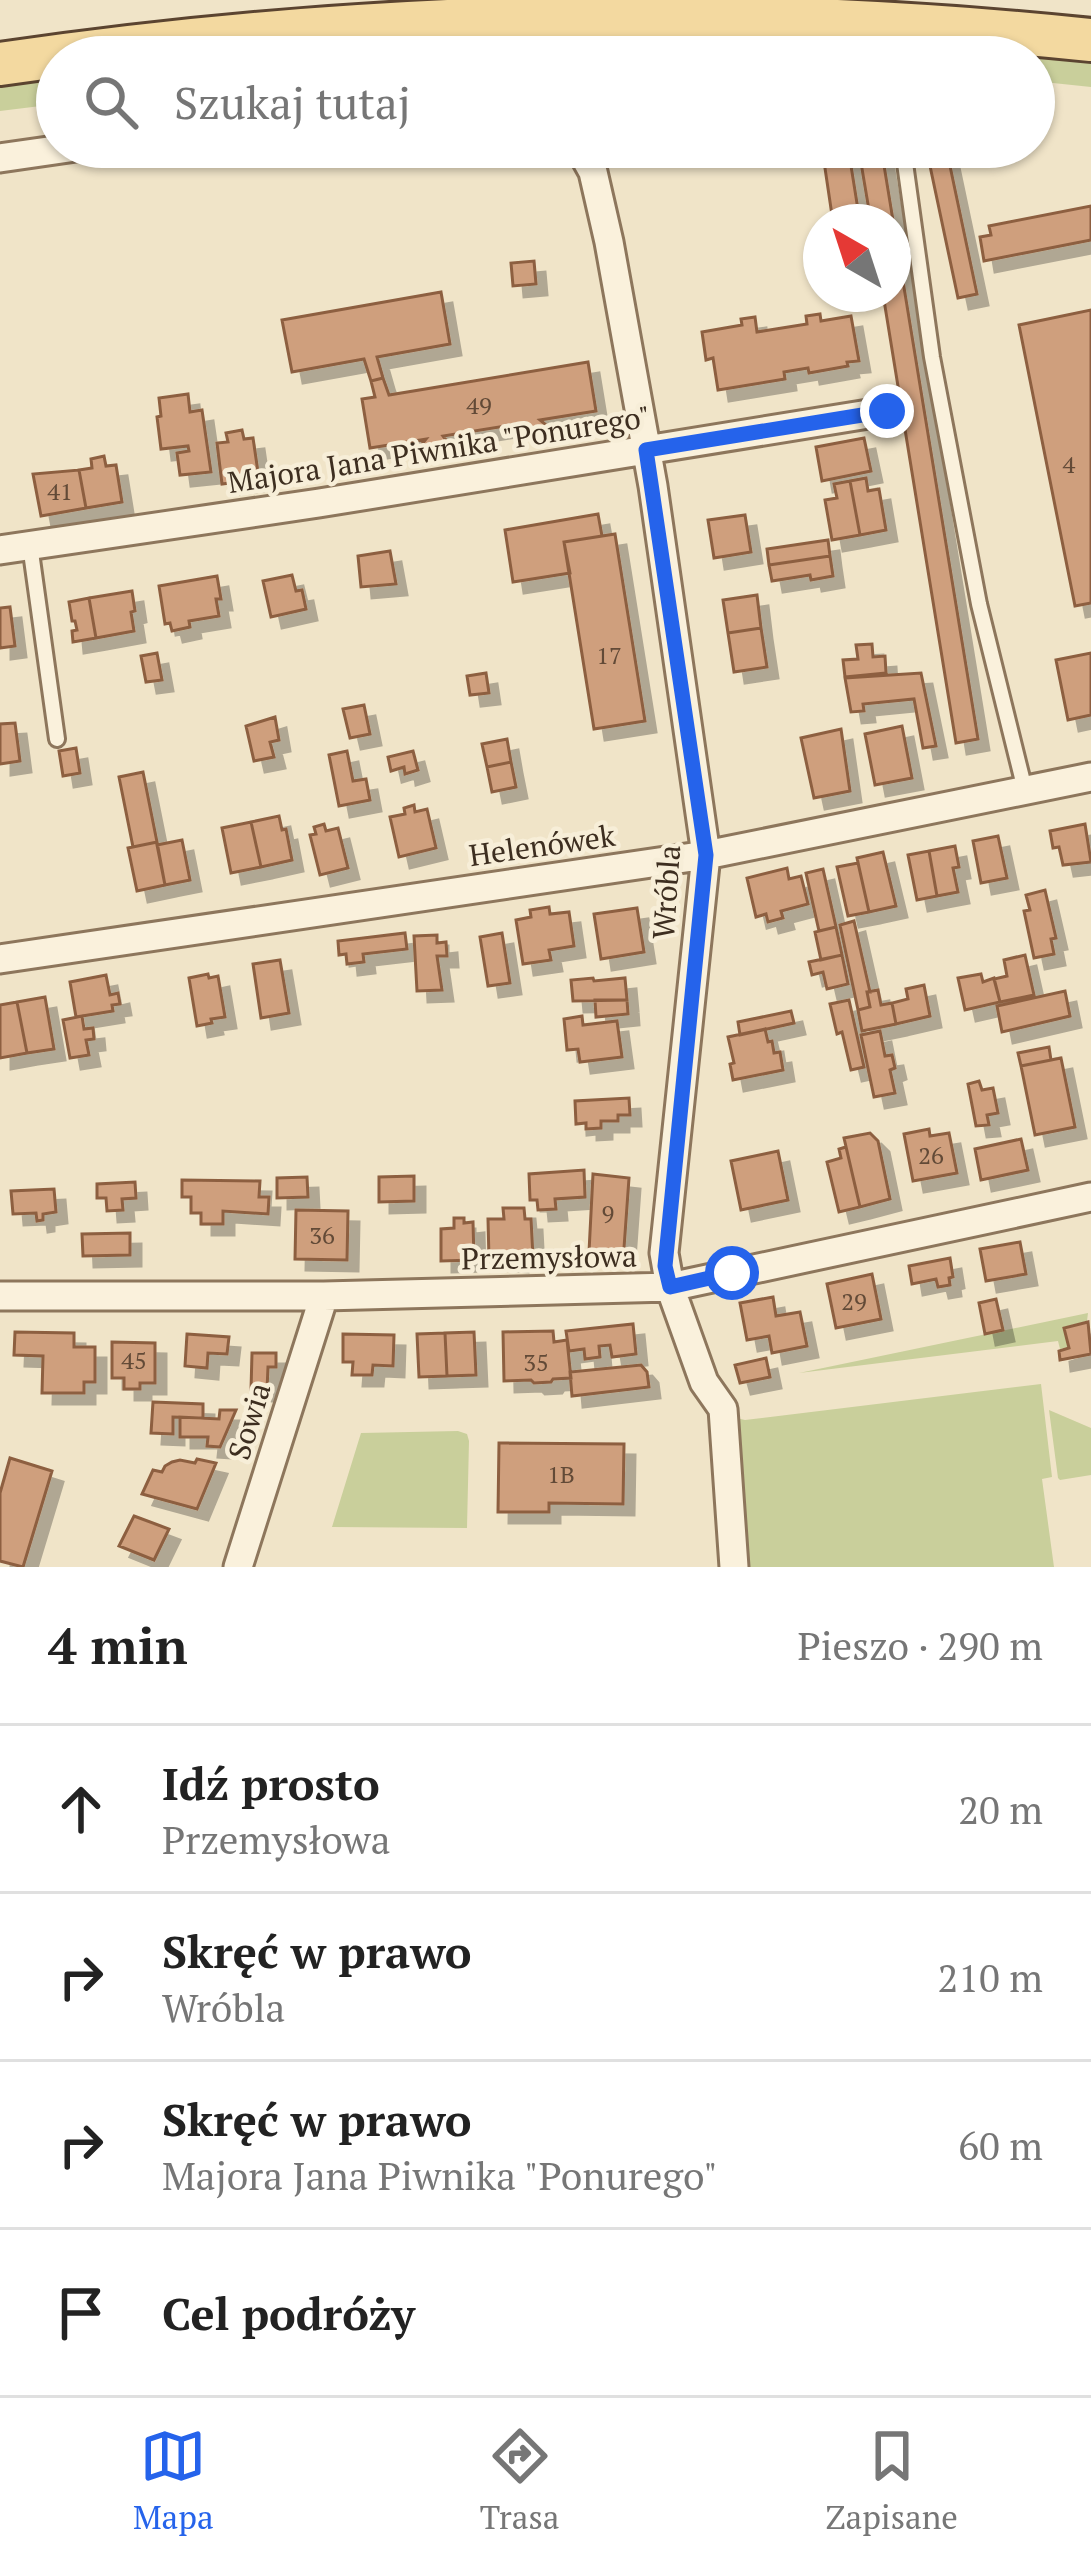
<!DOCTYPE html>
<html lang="pl">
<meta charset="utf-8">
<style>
body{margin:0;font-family:"PT Serif",serif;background:#f2f2f2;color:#222}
.compass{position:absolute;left:803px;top:204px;width:108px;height:108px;border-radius:50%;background:#fff;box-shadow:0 3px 9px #0004;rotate:321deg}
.stop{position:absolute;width:36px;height:36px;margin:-27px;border:9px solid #2563eb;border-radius:50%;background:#fff}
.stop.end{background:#2563eb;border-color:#fff;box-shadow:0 3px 12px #0008}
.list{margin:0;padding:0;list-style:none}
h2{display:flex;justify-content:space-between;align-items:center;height:156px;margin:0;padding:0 48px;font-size:51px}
h2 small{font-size:39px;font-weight:400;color:#767676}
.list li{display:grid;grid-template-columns:78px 1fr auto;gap:36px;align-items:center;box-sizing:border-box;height:168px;padding:0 48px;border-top:3px solid #e0e0e0}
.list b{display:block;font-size:45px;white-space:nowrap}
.list p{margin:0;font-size:39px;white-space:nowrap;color:#767676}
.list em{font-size:39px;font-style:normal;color:#767676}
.icon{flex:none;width:66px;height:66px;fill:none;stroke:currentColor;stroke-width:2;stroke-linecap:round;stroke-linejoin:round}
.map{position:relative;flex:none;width:1091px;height:1567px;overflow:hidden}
.search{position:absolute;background:#fff;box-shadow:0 3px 9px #0004;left:36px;right:36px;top:36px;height:132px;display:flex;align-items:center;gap:30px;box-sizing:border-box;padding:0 42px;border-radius:66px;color:#767676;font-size:45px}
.sheet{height:828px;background:#fff}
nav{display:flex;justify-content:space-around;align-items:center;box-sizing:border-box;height:168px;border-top:3px solid #e0e0e0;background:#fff;font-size:33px;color:#767676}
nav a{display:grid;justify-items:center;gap:6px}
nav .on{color:#2563eb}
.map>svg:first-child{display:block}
.green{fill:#c9cf9b}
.building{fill:#cf9f7d;stroke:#8d5f41;stroke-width:3;filter:url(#shadow)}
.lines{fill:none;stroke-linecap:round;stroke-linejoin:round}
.lane-casing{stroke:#8d765c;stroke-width:20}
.street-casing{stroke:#8d765c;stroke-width:33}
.primary-casing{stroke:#5b4430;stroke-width:48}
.lane{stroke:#faf1dc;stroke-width:14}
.street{stroke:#faf1dc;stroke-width:27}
.primary{stroke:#f3d9a0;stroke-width:42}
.route{stroke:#2563eb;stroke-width:15}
.labels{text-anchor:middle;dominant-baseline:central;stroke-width:9;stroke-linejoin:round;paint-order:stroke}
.number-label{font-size:24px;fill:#624a37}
.street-label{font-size:30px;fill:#3d2e20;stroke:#f7eed8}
</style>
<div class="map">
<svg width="1091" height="1567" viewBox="0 0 1091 1567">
<defs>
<filter id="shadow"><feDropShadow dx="11" dy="11" stdDeviation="0" flood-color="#0004"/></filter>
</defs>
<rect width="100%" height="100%" fill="#f0e4c8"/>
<path class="green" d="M670,33L1091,56V87L1034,81V57H184L219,52Z
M57,75V104L0,111V83Z
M1088,1313L1087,1321L1064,1327L1068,1347L1060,1349L1058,1341L799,1373Z
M1041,1384L1052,1477L1042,1479L1054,1567H740L736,1418L745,1420Z
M1049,1410L1091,1428V1475L1060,1480L1058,1478Z
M458,1431L467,1434L469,1441L467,1528L332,1527L361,1433Z"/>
<path class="building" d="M848,147L860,222H833L822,148Z
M881,147L978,739L956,743L883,294H893V222H871L859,151Z
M926,147H946L977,294L958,298Z
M1091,206V240L984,261L980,237L991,235L989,226Z
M534,261L536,284L513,286L511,263Z
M441,292L450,344L377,357L383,378L371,381L364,359L292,372L282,320Z
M1091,310V603L1075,606L1019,325Z
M820,314L821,321L851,316L859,361L847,362L848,366L809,373L808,368L784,372L785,379L718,390L713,358L706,360L702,332L742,325L741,319L755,317L757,332L807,324L806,316Z
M588,362L596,411L540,420L545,424L542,429L526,432L521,428L524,423L443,436L446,440L442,445L427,448L422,444L426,439L370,448L362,399L375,397L371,381L383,378L389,395Z
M188,394L190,412L202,410L211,472L180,475L177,453L189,451L188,446L161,449L157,417L161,416L159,398Z
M242,430L244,439L253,438L259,479L222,484L217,443L228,442L226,433Z
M864,438L871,471L822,481L816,447Z
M104,456L106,466L116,465L122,502L86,508L79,470L92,468L91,459Z
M79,470L86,508L41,516L33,474Z
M866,478L868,491L879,489L886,530L860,535L850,481Z
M850,481L860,535L832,540L825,500L837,498L834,484Z
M598,514L602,536L564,542L570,573L513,582L505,530Z
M745,515L751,552L714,558L708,520Z
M615,534L645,721L594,729L564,542Z
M828,540L830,556L769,565L767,549Z
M390,551L396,584L361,587L358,556Z
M830,556L833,576L811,580L810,575L772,581L769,565Z
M292,575L296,591L302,590L306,609L271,617L263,581Z
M217,576L221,599H216L219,616L189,621L190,627L172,631L170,623L165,624L159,586Z
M132,591L135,611L131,612L134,631L96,638L89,598Z
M757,595L761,628L728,633L723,600Z
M89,598L96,638L73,642L72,631L77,630L75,621H72L69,602Z
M10,607L15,646L0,648V608Z
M761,628L767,667L734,672L728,633Z
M872,644L873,657L885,656L886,673L845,677L843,660L858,659L856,645Z
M157,653L162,680L146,682L141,656Z
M1091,653V715L1068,720L1056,660Z
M486,673L489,693L470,695L467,676Z
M921,673L936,746L923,748L914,699L863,704L864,711L851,712L845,678Z
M364,705L370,734L350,738L343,709Z
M275,717L279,740L270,742L274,757L254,761L246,726Z
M15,723L20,761L0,764V724Z
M902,726L912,778L875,785L865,734Z
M841,729L850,791L814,798L801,738Z
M507,739L511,762L487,767L482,744Z
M76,748L80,773L63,776L59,751Z
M347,751L353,781L366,779L370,800L339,806L329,755Z
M413,751L418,770L405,774L404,767L391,771L388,757Z
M511,762L516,787L492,792L487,767Z
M143,772L157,842L133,847L119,777Z
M414,805L415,812L427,809L436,848L399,857L390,817L405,814L404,808Z
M279,816L282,830L286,829L292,860L261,867L251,822Z
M251,822L261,867L231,873L222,828Z
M324,824L326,831L338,828L348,868L320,875L310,835L316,834L314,827Z
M1085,824L1091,862L1063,865L1059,847L1053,848L1050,831Z
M998,836L1007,878L981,883L973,841Z
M182,840L190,880L165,885L157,845Z
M157,842L165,885L137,891L128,848Z
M955,846L959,867L953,868L958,892L937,896L929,851Z
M929,851L937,896L917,900L908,855Z
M883,852L896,906L869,912L857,858Z
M858,863L869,912L848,916L837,867Z
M787,868L789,879L801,876L808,904L781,911L783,918L768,922L766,914L756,917L747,878Z
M823,869L836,927L819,931L806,873Z
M1045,890L1056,938L1051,939L1054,954L1034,958L1024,911L1030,910L1026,895Z
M549,907L550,914L569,912L574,946L549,950L551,960L523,964L516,920L531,917L530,910Z
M637,908L644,952L601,959L594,914Z
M854,921L870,992H867L870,1007L858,1010L840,925Z
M836,927L842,955L821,960L815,932Z
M405,933L407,949L363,954L364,962L347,964L346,954L339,955L338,941Z
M502,933L510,983L488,986L480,937Z
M437,935V943L446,942L447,956H437L442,990L417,991L414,936Z
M842,955L848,984L827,989L823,972L812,975L809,962Z
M1025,955L1034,995L1000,1002L994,979L1007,976L1004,960Z
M280,960L289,1013L261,1018L253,964Z
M208,974L209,978L218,976L225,1017L211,1019L212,1023L197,1026L189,978Z
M981,974L983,982L994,978L1000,1002L965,1010L958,978Z
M106,975L110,995L118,993L120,1004L112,1005L113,1011L76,1017L70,982Z
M593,978L594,981L625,978L627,1000L573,1001L571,980Z
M924,985L930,1016L896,1024L892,1003L908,999L906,989Z
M878,990L881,1005L892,1003L896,1024L862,1031L858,1010L870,1007L867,992Z
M1065,991L1070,1016L1002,1032L997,1006Z
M45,997L54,1049L27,1053L17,1002Z
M595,1000H627L628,1014L596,1017Z
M849,1000L864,1067L851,1070L842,1032L837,1034L830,1004Z
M17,1002L27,1053L0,1058V1005Z
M791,1011L794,1023L740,1035L738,1022Z
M82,1016L84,1029L93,1028L94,1039L86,1040L89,1055L70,1058L63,1020Z
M582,1016L583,1025L617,1021L622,1057L580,1062L578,1049L567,1050L564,1019Z
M765,1029L768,1042L772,1041L774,1053L780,1052L783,1070L733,1080L730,1064L734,1063L728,1037Z
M880,1031L885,1056L892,1055L895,1068L890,1070L895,1093L874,1097L861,1035Z
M1049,1047L1051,1060L1021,1066L1018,1053Z
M1061,1058L1075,1127L1035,1135L1021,1066Z
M979,1081L982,1090L993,1088L998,1113L987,1115L989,1125L976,1126L968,1084Z
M629,1098L630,1115H618V1121H601V1128L586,1129V1123L576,1124L575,1101Z
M929,1129L930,1136L949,1133L957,1173L913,1181L904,1134Z
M870,1133L878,1141L890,1199L860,1207L844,1138Z
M1021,1139L1028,1170L981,1180L975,1149Z
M846,1147L860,1207L839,1212L827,1162L841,1158L839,1149Z
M778,1151L788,1200L741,1210L731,1161Z
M584,1170L585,1197L555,1199L556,1209L538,1210L537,1200H530L529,1174Z
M593,1174L629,1178L624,1248L619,1253L589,1252Z
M414,1176V1201L379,1202V1177Z
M307,1177L308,1197L277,1198V1178Z
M182,1180L260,1181L259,1197H269L268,1214L223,1211V1224H201V1213H191V1197H182Z
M135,1182L136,1198L122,1199L123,1210L107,1211L106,1198H97V1184Z
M54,1189L56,1212L43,1214V1220L37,1221L36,1213L13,1214L11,1191Z
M503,1208H524L525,1219H531L533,1257L517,1258V1261L489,1259L488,1219H504Z
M296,1210L348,1211L347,1260L295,1259Z
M454,1218H464V1223L473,1222L474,1260L441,1261V1229L454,1228Z
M130,1233V1255L83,1256L82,1234Z
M1020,1242L1026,1274L986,1281L980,1249Z
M950,1258L953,1277L949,1278L950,1285L938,1287L936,1279L912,1284L909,1266Z
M872,1274L881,1319L836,1328L827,1284Z
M773,1297L776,1316L800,1312L807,1346L772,1353L769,1336L747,1340L740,1303Z
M996,1299L1003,1330L985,1334L979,1303Z
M1088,1322L1091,1354L1060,1360L1059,1351L1069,1348L1064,1328Z
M633,1324L636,1354L612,1357L610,1345L599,1346L600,1357L585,1359L584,1349L569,1351L566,1331Z
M553,1331L554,1342L567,1340L571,1378L553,1379L551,1382L534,1383L531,1380L504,1381L503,1332Z
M15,1332L74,1333V1347H95V1382H84V1393H42L43,1356L14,1355Z
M474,1332L476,1375L447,1376L445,1333Z
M445,1333L447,1376L419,1377L417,1334Z
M187,1334L229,1337L227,1354L208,1353L207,1368L185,1366Z
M343,1334L394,1335L393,1366L373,1365L372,1375H352L353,1362H343Z
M112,1342L155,1343V1383H140V1389H124V1378H112Z
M252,1353H276V1367H268L267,1390H251Z
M766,1358L770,1377L740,1383L735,1365Z
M641,1365L647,1372L649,1387L572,1396L570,1372Z
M153,1402L203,1404V1418L173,1417V1434L151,1433Z
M220,1410H236L220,1447L207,1446L208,1437H180V1417L219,1419Z
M499,1443L624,1444L623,1504L549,1503V1512H498Z
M10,1458L52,1471L23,1567L0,1561V1493Z
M197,1459L216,1463L197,1509L142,1494L153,1470L162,1472L165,1466L172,1462L180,1460L195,1463Z
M134,1516L169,1529L154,1560L119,1546Z"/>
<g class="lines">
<defs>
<path id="lane" d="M904,156L932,357L979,604L1025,790
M30,545L57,739"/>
<path id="street" d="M579,147L593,172L609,242L653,486L706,855L664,1253L670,1287L704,1382L723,1409L734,1567
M0,158L76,147
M0,550L319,503L887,411
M0,959L706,855L1091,777
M0,1296H324L670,1287L1091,1197
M238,1567L324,1296"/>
<path id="primary" d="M0,64C361,11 728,2 1091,40"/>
</defs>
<use href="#lane" class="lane-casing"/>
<use href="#street" class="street-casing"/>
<use href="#primary" class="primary-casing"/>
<use href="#lane" class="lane"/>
<use href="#street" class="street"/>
<use href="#primary" class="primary"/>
</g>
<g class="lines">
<path class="route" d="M732,1273L670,1287L665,1266L706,855L646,450L887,411"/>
</g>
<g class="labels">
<g class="number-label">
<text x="479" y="405">49</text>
<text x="1069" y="464">4</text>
<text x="60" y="491">41</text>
<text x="609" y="655">17</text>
<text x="931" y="1155">26</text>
<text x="608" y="1213">9</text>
<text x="322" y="1235">36</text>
<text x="854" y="1301">29</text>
<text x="134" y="1360">45</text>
<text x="536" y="1362">35</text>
<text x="561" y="1474">1B</text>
</g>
<g class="street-label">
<text transform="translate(439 449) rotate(-9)">Majora Jana Piwnika "Ponurego"</text>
<text transform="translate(542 845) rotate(-8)">Helenówek</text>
<text transform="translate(666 892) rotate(-86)">Wróbla</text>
<text transform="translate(549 1257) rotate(-1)">Przemysłowa</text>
<text transform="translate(249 1421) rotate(-73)">Sowia</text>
</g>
</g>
</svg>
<svg class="compass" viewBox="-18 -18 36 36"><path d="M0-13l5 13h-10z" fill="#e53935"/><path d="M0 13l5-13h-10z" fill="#767676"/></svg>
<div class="stop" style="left:732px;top:1273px"></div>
<div class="stop end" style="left:887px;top:411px"></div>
<div class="search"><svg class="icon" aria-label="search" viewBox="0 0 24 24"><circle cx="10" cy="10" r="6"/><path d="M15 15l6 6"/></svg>Szukaj tutaj</div>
</div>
<section class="sheet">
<h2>4 min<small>Pieszo · 290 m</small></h2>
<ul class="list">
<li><svg class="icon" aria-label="ahead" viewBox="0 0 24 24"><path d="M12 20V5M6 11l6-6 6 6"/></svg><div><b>Idź prosto</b><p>Przemysłowa</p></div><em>20 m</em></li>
<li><svg class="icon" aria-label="right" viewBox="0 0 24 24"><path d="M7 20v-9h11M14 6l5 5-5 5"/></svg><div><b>Skręć w prawo</b><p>Wróbla</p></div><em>210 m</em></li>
<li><svg class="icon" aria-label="right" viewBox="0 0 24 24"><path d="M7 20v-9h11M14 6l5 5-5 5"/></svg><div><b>Skręć w prawo</b><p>Majora Jana Piwnika &quot;Ponurego&quot;</p></div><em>60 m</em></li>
<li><svg class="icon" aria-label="arrive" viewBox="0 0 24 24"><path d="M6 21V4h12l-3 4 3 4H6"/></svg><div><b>Cel podróży</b></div></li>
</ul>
</section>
<nav>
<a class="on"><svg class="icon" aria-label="map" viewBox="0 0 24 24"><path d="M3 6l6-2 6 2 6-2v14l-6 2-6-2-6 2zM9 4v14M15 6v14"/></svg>Mapa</a>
<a><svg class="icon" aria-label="directions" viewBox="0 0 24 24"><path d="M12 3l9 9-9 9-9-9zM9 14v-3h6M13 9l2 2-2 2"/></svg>Trasa</a>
<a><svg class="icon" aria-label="saved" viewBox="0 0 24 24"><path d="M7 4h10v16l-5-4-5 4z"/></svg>Zapisane</a>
</nav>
